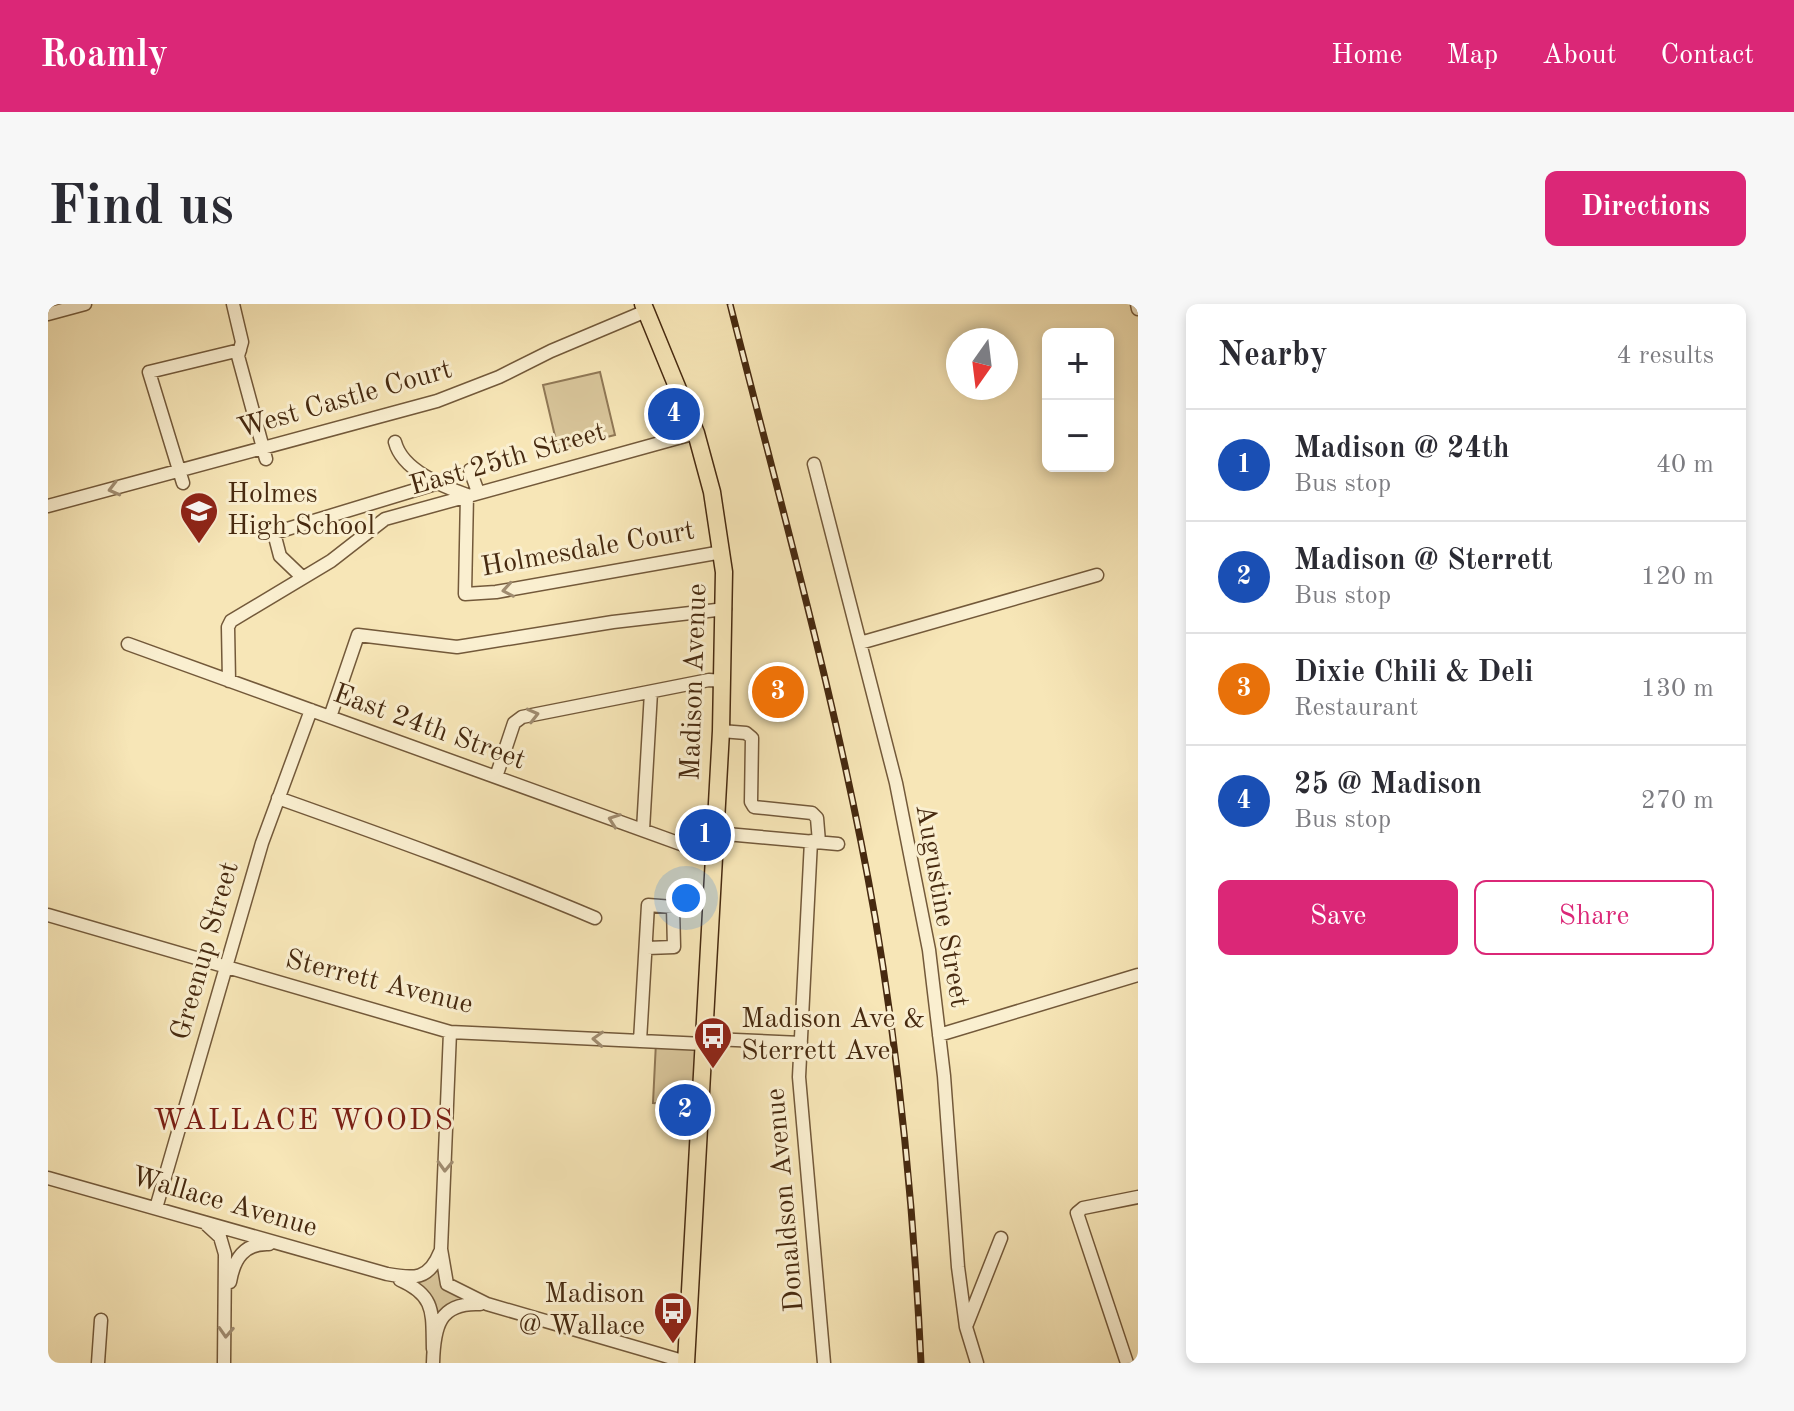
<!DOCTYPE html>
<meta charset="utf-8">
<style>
body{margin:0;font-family:"Old Standard TT",serif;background:#f7f7f7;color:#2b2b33}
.controls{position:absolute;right:24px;top:24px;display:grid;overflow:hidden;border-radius:12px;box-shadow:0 4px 12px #0003}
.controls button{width:72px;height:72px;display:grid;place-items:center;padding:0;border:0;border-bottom:2px solid #e1e1e2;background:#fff;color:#2b2b33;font:40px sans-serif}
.compass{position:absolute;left:898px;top:24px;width:72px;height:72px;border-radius:50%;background:#fff;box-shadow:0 4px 12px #0003;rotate:194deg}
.you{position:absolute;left:638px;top:594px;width:28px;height:28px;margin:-20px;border:6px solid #fff;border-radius:50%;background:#1a73e8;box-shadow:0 0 0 12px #1a73e833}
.badge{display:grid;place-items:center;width:52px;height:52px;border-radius:50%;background:#db2777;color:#fff;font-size:26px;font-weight:700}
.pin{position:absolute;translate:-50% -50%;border:4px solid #fff;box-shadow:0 2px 8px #0006}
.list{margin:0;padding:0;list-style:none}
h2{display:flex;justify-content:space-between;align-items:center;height:104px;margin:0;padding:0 32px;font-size:34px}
h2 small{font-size:26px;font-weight:400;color:#7c7c81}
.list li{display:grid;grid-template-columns:52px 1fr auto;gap:24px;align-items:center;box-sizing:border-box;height:112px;padding:0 32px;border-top:2px solid #e1e1e2}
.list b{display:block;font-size:30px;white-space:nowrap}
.list p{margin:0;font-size:26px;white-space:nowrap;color:#7c7c81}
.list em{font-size:26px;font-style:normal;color:#7c7c81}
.actions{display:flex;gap:16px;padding:24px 32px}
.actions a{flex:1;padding:18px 0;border:2px solid #db2777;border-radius:12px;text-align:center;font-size:28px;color:#db2777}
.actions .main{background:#db2777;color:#fff}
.map{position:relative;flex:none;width:1090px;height:1059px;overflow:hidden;border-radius:12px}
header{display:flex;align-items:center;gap:48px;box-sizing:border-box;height:112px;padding:0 40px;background:#db2777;color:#fff}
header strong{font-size:38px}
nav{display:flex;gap:44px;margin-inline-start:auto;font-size:28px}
.intro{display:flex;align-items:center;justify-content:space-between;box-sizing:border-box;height:192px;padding:0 48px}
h1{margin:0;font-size:56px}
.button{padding:20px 36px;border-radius:12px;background:#db2777;color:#fff;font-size:28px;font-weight:700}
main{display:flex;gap:48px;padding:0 48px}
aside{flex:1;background:#fff;border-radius:12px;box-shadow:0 4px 12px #0003}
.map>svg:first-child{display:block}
.green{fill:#d9c69b;stroke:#907856;stroke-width:2}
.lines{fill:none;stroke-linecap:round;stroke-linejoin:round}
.minor-casing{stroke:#73593a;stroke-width:15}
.major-casing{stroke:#472a10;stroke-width:19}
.minor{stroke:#faefd0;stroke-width:12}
.major{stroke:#f7e6b7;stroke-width:16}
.rail-casing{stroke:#472a10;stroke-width:7}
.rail{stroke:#faefd0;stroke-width:4;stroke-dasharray:12;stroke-linecap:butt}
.oneway{stroke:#a08c70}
.labels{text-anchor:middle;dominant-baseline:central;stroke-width:6;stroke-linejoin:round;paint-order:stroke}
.street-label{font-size:28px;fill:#472a10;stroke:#faefd0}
.poi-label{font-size:28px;fill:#472a10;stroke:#faefd0;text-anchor:start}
.neighbourhood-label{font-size:30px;letter-spacing:2px;fill:#7a1f14;stroke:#faefd0}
</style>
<header>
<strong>Roamly</strong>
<nav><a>Home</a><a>Map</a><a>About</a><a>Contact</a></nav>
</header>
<div class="intro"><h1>Find us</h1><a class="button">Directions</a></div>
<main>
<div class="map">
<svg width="1090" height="1059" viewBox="0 0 1090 1059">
<rect width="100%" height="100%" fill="#f7e6b7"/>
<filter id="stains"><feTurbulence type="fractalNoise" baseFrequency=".0025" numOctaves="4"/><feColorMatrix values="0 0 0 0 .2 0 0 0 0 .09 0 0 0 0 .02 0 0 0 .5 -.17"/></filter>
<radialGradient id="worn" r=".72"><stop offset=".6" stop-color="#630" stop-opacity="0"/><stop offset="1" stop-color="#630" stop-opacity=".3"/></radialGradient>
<path class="green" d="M552,68L567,131L510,145L495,81Z
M608,738L656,740L652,802L605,799Z
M393,945L399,980L439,1000L384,1014L364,975Z"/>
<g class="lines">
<defs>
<path id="minor" d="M185,0L194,38L190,52L218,155
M1089,0L1090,5
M0,10L37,0
M347,138C354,166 394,182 419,191L417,290L448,288L674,248
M766,160L848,479L881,646L896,772L910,963L918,1023L929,1059
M422,166L430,188
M135,179L101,68L192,46
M0,202L389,97L451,73L503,47L598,7
M254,273L232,252L226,229L387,180
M812,339L1049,271
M80,340L666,552
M181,377L180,323L183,317L283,257L337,215L648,129
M282,413L310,331L409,343L565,318L677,305
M673,427L698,429L704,434L703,498L706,503L764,509L769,514L771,538
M448,473L466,419L474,413L661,376L675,377
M230,494C337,532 443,570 547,614
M595,526L603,388
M667,529L790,540
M763,537L751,773L776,1059
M0,611L402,728L656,740L665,735L753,739
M402,728L393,945L399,980L439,1000L638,1058
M891,731L1090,671
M592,737L600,601L625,603L626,643L599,644
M0,874L339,970C366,975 381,976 392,948
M108,904L214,539L263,406
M159,921L172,933L177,950L176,1059
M352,976C388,992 384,1009 385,1045
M182,978C186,955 196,939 221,940
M919,1020L953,934
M50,1059L53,1016
M385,1059C386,1023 391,998 432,1000
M1079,1059L1029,909L1035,904L1090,893"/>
<path id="major" d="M595,0L648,129L664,188L676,268L673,427L638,1059"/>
</defs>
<use href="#minor" class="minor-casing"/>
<use href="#major" class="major-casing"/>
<use href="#minor" class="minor"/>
<use href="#major" class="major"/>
<defs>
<path id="rail" d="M682,0C733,203 791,406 827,613C852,761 866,909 873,1059"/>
</defs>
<use href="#rail" class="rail-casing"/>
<use href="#rail" class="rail"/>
</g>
<defs><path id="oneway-chevron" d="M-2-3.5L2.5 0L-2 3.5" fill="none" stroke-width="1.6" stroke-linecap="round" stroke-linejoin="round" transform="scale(2)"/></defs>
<g class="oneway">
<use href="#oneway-chevron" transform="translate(66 185) rotate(165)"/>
<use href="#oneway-chevron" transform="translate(460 286) rotate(170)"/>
<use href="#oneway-chevron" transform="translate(485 411) rotate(-14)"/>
<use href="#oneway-chevron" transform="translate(566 516) rotate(-160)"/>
<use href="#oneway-chevron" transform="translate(550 735) rotate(-177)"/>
<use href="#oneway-chevron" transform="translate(397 862) rotate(92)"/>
<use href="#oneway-chevron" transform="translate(178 1028) rotate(93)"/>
</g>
<defs>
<symbol id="school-pin" viewBox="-11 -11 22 30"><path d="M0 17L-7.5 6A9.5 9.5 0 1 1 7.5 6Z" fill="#8f2418" stroke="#faefd0"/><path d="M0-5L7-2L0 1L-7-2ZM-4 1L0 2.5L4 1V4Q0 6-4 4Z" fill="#fff"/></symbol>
<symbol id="bus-pin" viewBox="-11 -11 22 30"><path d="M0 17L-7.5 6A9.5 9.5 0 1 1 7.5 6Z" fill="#8f2418" stroke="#faefd0"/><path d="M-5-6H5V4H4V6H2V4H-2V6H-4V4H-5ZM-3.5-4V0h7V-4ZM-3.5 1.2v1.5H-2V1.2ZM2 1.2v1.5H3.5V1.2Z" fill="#fff"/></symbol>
</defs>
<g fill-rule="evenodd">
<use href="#school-pin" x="129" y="185" width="44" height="60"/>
<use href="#bus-pin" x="643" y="710" width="44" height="60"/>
<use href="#bus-pin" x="603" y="985" width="44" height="60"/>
</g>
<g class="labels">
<g class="street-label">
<text transform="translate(297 96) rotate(-16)">West Castle Court</text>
<text transform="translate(460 156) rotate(-16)">East 25th Street</text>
<text transform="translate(540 246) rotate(-10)">Holmesdale Court</text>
<text transform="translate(647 378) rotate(-88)">Madison Avenue</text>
<text transform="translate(381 424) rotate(20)">East 24th Street</text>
<text transform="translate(893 602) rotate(80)">Augustine Street</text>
<text transform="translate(158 647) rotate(-74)">Greenup Street</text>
<text transform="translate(331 679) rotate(14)">Sterrett Avenue</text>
<text transform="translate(738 896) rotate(-95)">Donaldson Avenue</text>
<text transform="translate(176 899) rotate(16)">Wallace Avenue</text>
</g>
<g class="poi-label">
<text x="179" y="191">Holmes<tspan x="179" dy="32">High School</tspan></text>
<text x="693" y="716">Madison Ave &amp;<tspan x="693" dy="32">Sterrett Ave</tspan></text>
<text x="597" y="991" text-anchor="end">Madison<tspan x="597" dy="32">@ Wallace</tspan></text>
</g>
<g class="neighbourhood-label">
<text x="256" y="817">WALLACE WOODS</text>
</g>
</g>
<rect width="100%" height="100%" filter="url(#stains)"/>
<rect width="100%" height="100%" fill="url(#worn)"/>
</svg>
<div class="controls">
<button>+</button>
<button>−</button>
</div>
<svg class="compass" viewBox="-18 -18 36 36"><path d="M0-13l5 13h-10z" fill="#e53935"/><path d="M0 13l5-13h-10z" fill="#7c7c81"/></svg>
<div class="you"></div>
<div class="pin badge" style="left:657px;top:531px;background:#1a4fb4">1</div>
<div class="pin badge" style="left:637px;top:806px;background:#1a4fb4">2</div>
<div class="pin badge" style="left:730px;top:388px;background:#e8710a">3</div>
<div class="pin badge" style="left:626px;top:110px;background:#1a4fb4">4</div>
</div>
<aside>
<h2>Nearby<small>4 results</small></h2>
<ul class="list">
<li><span class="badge" style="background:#1a4fb4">1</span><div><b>Madison @ 24th</b><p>Bus stop</p></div><em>40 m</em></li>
<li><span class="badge" style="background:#1a4fb4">2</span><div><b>Madison @ Sterrett</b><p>Bus stop</p></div><em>120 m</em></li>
<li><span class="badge" style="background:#e8710a">3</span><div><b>Dixie Chili &amp; Deli</b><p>Restaurant</p></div><em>130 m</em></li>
<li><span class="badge" style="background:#1a4fb4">4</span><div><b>25 @ Madison</b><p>Bus stop</p></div><em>270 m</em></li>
</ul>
<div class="actions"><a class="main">Save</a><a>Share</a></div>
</aside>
</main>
